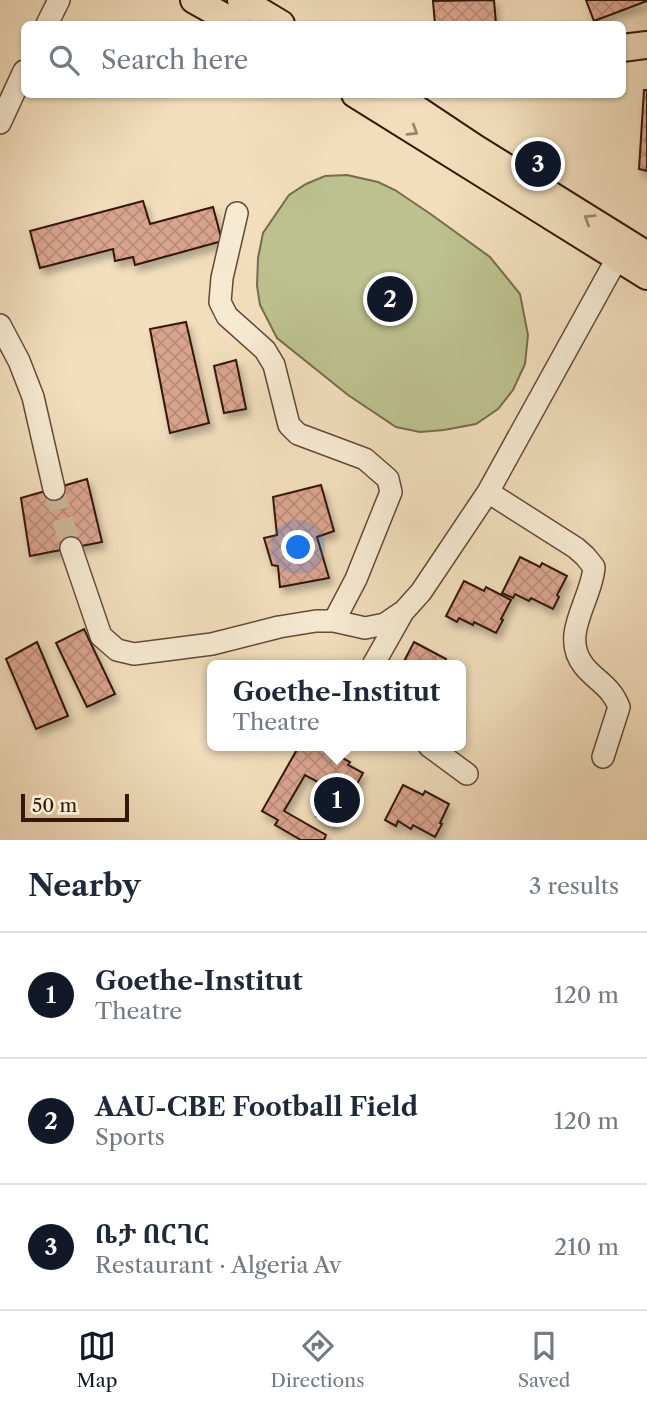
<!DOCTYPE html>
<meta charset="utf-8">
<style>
body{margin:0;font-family:"Libre Caslon Text","Noto Serif Ethiopic",serif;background:#f2f2f3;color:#1f2937}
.scale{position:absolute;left:21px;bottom:18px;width:108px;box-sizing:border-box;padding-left:7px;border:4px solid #351709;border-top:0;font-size:19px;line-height:24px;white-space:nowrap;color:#351709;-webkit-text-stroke:5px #f7ead3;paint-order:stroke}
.you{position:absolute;left:299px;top:548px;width:24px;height:24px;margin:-18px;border:5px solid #fff;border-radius:50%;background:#1a73e8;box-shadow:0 0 0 10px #1a73e833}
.badge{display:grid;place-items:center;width:46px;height:46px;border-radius:50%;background:#111827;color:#fff;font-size:23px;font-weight:700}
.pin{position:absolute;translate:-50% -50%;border:4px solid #fff;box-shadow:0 2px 7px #0006}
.popup{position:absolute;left:207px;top:660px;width:259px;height:91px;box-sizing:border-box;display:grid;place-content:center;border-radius:10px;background:#fff;filter:drop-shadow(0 2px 5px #0005);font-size:23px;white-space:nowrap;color:#747a83}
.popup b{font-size:26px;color:#1f2937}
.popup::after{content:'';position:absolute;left:50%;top:100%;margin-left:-14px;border:14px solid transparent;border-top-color:#fff}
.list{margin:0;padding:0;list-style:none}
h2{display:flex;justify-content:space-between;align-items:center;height:91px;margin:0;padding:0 28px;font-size:30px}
h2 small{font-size:23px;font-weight:400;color:#747a83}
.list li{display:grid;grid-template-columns:46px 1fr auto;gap:21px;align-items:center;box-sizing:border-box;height:126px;padding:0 28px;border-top:2px solid #e0e1e3}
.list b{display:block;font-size:26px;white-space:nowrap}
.list p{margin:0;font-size:23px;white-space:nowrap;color:#747a83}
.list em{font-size:23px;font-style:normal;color:#747a83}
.icon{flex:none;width:38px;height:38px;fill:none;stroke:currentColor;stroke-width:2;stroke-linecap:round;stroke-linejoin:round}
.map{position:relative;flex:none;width:647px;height:840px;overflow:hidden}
.search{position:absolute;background:#fff;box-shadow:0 2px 5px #0004;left:21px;right:21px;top:21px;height:77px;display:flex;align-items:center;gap:18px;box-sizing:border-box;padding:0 24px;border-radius:10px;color:#747a83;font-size:26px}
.sheet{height:469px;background:#fff}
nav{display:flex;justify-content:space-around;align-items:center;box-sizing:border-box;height:98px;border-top:2px solid #e0e1e3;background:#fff;font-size:19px;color:#747a83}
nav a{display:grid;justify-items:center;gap:4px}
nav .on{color:#111827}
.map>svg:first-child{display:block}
.garden{fill:#bcc18f;stroke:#786c4c;stroke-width:2}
.building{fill:url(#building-cross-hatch);stroke:#351709;stroke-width:2;filter:url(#shadow)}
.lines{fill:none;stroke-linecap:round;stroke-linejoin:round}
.minor-tunnel{stroke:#ccb698;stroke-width:21;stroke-dasharray:21 10;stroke-linecap:butt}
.minor-casing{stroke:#644936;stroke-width:24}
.major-casing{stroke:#351709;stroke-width:30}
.minor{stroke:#f7ead3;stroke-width:21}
.major{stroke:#f2debc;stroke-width:26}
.oneway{stroke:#9d846b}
</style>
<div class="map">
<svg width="647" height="840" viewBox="0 0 647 840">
<defs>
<pattern id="building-cross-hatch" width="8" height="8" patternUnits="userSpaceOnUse" patternTransform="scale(1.75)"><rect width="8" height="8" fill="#d9a48e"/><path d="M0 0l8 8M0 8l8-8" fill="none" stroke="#bb8c79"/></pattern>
<filter id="shadow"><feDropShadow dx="3.5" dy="6" stdDeviation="3.5" flood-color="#0004"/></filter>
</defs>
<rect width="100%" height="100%" fill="#f2debc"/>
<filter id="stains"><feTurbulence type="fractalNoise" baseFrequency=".00286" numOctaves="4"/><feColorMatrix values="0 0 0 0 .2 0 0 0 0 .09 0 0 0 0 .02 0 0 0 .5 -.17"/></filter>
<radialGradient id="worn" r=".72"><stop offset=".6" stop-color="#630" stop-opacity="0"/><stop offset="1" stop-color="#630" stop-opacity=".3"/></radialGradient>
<path class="garden" d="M347,175L378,182L395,190L432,215L490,257L520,294L528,335L525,364L513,390L498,409L476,424L444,430L420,432L396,427L348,395L277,338L260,305L257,286L258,258L263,233L289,195L306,184L325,176Z"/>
<path class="building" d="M494,0L496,24H435L433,1Z
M586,0H647V1L594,21Z
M644,90H647V171L639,169Z
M143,201L150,224L213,207L222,241L135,265L133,257L115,261L113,249L40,268L30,231Z
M186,322L209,423L170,433L150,329Z
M236,360L246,409L224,413L214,366Z
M87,479L102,542L30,556L21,498Z
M321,485L334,531L317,537L329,578L280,587L278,566L272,565L264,538L277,535L273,497Z
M520,557L540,567L542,563L567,576L557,595L559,597L553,609L531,598L529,601L515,594L513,598L502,593Z
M464,581L484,591L486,587L511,600L501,619L503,620L496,633L474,622L473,625L459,618L457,622L446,616Z
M84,629L115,694L87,707L56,643Z
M37,642L68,716L36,729L6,659Z
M414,642L446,659L443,665H402Z
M299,746H313L317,748L320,746L350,762L348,765L363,773L334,826L316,816L331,789L305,775L284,811L326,835L324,840H301L275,825L278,820L262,811Z
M403,785L423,795L425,791L449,804L440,823L442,824L435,837L413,825L411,829L398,821L396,826L385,820Z"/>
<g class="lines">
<path class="minor-tunnel" d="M54,489L71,548"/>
<defs>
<path id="minor" d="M47,24L59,0
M0,123L24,71
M237,213L222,278L220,302L227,316L265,350L274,365L289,425L298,434L365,459L388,479L391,492L356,579L334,621
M0,325L19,361L33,397L54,489
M488,492L576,548L585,556L594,567C592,600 559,635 584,666C596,681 611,686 619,707L603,757
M71,548L101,636L117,650L134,654L212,644L279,627L316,621H334L365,628L385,624L401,613
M373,665L403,612L421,592L488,492L625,244
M429,746L467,774"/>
<path id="major" d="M194,0L237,24
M241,0L281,24
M622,48L647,45
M355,94L647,276
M394,94L475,148L647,255"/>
</defs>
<use href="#minor" class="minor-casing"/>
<use href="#major" class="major-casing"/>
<use href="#minor" class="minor"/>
<use href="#major" class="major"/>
</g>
<defs><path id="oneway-chevron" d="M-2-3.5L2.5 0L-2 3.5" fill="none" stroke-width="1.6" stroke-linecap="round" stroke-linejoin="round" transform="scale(1.75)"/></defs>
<g class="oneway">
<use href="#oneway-chevron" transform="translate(413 131) rotate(32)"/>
<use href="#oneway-chevron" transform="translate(589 219) rotate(-148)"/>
</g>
<rect width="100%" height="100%" filter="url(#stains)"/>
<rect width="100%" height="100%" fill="url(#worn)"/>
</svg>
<div class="scale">50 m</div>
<div class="you"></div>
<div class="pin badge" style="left:337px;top:800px">1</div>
<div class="popup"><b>Goethe-Institut</b>Theatre</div>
<div class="pin badge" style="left:390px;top:299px">2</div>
<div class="pin badge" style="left:538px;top:164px">3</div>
<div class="search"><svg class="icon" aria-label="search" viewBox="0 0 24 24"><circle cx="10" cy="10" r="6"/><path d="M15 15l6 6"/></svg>Search here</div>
</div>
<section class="sheet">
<h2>Nearby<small>3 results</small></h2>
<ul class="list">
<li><span class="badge">1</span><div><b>Goethe-Institut</b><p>Theatre</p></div><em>120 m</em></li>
<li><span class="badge">2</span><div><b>AAU-CBE Football Field</b><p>Sports</p></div><em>120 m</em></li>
<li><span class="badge">3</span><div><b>ቤታ በርገር</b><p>Restaurant · Algeria Av</p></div><em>210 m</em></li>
</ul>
</section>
<nav>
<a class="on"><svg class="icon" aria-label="map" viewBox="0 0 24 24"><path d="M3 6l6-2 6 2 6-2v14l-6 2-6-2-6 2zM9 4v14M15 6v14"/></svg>Map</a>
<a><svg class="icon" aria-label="directions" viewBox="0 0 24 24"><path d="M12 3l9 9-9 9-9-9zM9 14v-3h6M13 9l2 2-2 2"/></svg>Directions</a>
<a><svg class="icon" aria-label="saved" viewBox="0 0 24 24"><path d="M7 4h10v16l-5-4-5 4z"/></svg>Saved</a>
</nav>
